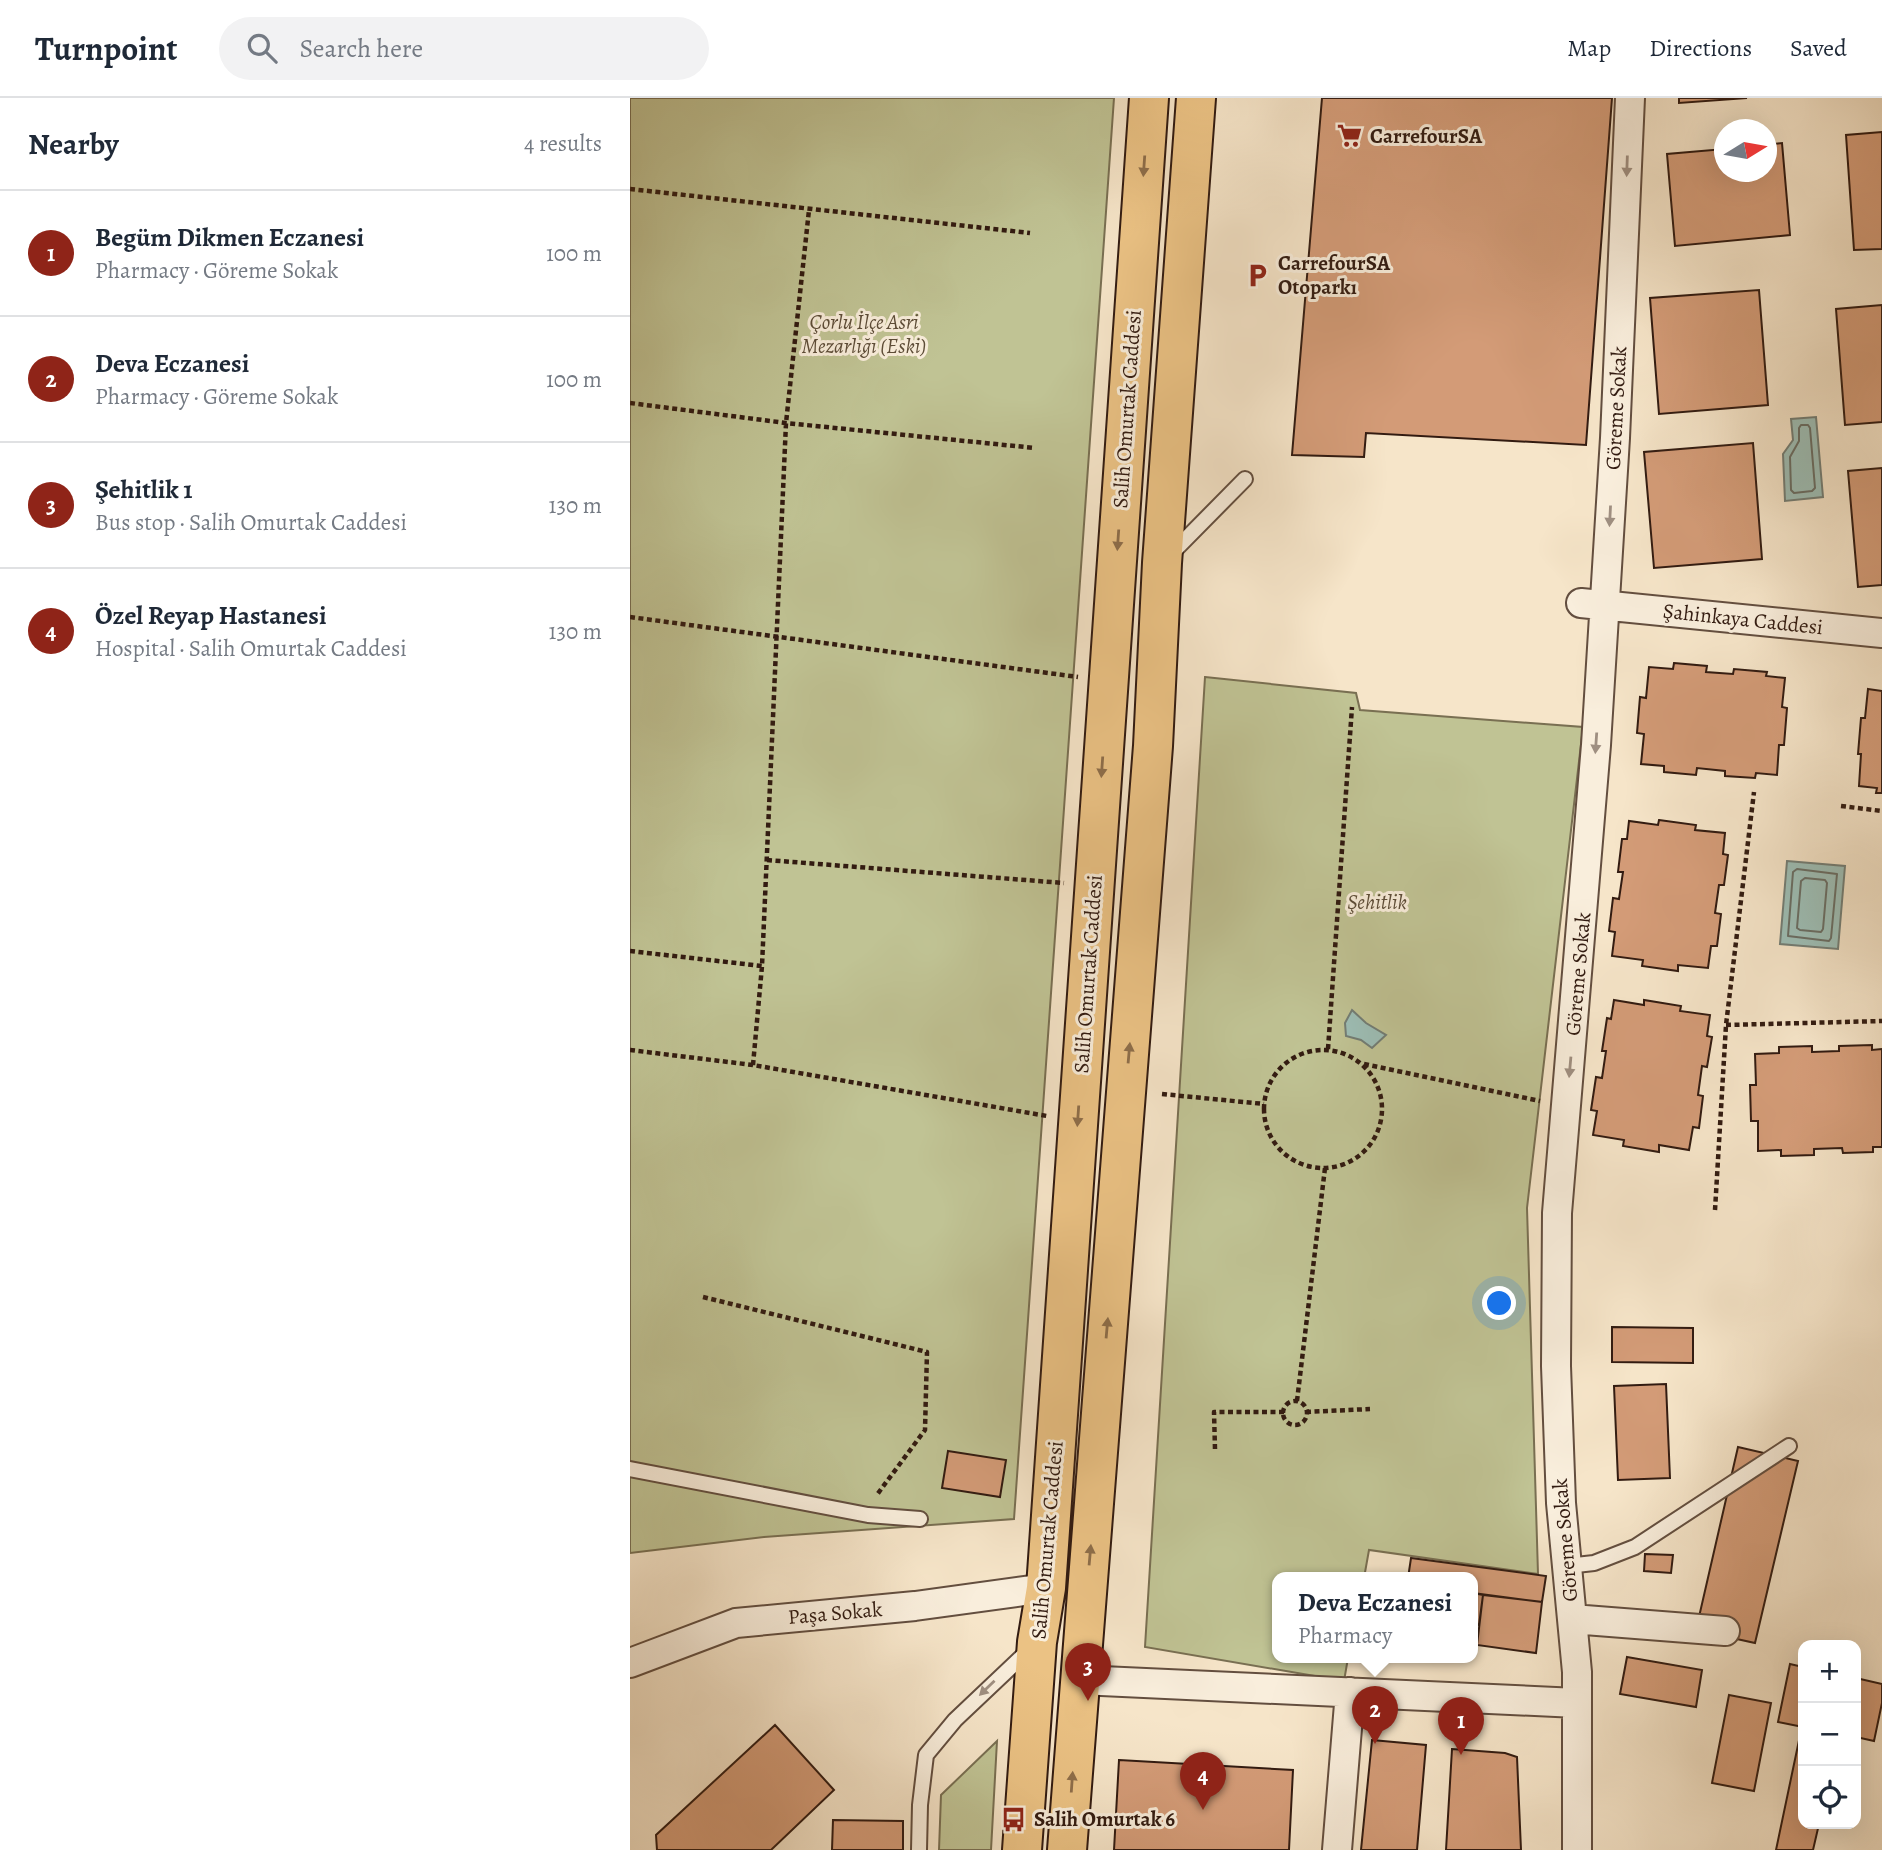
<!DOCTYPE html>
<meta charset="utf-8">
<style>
body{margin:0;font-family:Alegreya,serif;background:#f2f2f3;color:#1f2937}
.controls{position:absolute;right:21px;bottom:21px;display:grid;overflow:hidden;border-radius:14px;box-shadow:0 7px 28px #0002}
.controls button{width:63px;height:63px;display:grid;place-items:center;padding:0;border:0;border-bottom:2px solid #e0e1e3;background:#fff;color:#1f2937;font:35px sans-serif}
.compass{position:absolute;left:1084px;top:21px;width:63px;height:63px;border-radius:50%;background:#fff;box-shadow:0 7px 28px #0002;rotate:79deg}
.you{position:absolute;left:870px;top:1206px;width:24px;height:24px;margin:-18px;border:5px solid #fff;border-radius:50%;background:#1a73e8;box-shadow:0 0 0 10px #1a73e833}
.badge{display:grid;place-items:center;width:46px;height:46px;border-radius:50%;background:#8f2418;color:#fff;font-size:23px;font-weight:700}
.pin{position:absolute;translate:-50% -58px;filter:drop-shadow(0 2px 4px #0008)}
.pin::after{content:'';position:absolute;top:37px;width:24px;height:21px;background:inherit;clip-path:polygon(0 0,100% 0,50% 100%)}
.popup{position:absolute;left:642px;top:1474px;width:206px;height:91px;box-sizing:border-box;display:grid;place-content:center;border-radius:14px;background:#fff;filter:drop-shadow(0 2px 5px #0005);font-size:23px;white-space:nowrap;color:#747a83}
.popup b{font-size:26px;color:#1f2937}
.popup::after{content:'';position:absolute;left:50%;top:100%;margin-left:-14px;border:14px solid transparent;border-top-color:#fff}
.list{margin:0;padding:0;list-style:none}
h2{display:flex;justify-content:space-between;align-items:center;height:91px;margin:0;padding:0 28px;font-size:30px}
h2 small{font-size:23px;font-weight:400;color:#747a83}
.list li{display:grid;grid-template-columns:46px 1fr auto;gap:21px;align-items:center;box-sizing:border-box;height:126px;padding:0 28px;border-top:2px solid #e0e1e3}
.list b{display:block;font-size:26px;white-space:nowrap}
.list p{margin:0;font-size:23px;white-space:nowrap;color:#747a83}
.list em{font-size:23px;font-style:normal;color:#747a83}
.icon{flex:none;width:38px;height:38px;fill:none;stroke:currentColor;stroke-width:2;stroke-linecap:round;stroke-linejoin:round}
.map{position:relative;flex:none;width:1252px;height:1752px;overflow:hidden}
header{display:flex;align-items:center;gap:42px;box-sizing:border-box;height:98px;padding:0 35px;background:#fff;border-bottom:2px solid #e0e1e3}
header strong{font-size:33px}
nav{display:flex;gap:38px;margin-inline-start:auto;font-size:24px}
.search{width:490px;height:63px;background:#f2f2f3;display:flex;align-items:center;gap:18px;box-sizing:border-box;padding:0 24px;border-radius:38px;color:#747a83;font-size:26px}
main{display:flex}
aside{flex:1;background:#fff}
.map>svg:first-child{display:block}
.green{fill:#c0c394;stroke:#796f52;stroke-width:2}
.water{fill:#9dbfb7;stroke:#727d75;stroke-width:2}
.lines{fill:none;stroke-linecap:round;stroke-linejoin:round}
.shore{stroke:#686d64;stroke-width:2}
.building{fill:#d39b77;stroke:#321b11;stroke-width:2}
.service-casing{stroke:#634e3f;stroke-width:18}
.minor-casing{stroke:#634e3f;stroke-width:32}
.primary-casing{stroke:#321b11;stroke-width:42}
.path{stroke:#321b11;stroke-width:4.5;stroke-dasharray:5 3.5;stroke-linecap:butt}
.service{stroke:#f9eedc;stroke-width:14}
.minor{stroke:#f9eedc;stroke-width:28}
.primary{stroke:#ebc284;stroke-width:38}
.oneway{fill:#8e6e4a}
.oneway2{fill:#9f8f81}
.labels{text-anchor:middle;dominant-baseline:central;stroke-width:6;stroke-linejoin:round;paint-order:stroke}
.poi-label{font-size:21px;font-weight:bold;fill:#321b11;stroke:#f9eedc;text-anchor:start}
.park-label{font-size:21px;font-style:italic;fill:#5d4d38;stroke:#f9eedc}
.street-label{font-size:21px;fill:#321b11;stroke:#f9eedc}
</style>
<header>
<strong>Turnpoint</strong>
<div class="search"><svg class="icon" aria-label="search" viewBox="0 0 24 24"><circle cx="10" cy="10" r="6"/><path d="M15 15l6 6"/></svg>Search here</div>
<nav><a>Map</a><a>Directions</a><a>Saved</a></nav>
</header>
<main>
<aside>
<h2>Nearby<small>4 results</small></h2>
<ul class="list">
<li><span class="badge">1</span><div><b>Begüm Dikmen Eczanesi</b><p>Pharmacy · Göreme Sokak</p></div><em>100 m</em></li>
<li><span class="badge">2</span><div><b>Deva Eczanesi</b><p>Pharmacy · Göreme Sokak</p></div><em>100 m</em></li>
<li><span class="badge">3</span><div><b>Şehitlik 1</b><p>Bus stop · Salih Omurtak Caddesi</p></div><em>130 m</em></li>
<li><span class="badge">4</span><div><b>Özel Reyap Hastanesi</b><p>Hospital · Salih Omurtak Caddesi</p></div><em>130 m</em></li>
</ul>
</aside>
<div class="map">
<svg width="1252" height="1752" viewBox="0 0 1252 1752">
<rect width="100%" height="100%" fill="#f6e5c9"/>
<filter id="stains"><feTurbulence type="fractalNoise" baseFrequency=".00286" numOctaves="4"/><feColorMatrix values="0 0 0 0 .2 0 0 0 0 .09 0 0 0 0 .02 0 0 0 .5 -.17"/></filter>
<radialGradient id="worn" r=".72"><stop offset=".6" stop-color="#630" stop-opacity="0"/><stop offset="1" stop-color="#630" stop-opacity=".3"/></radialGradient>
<path class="green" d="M0,0H484L384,1421L134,1439L0,1455Z
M575,579L726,595L730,612L953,629L897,1110L908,1476L739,1452L734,1480H647V1560H718L714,1583L515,1549Z
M367,1643L361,1752H309L311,1697Z"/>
<path class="water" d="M1186,319L1193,399L1155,403L1153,356L1163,342L1161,321Z
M1157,763L1215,768L1208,851L1150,846Z
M722,912L736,925L756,937L742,950L731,942L716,938L715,925Z"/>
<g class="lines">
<path class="shore" d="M1171,327H1178L1180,330L1185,390L1182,393L1164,395L1161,392L1160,359L1169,343V330Z
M1167,771L1207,776L1201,840L1199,843L1158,838L1163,774Z
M1175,780L1195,782L1197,785L1193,831L1191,834L1170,832L1167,830L1171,783Z"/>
</g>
<path class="building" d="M692,0H982L956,347L736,335L734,359L662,357Z
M1049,0H1117L1049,5Z
M1252,34V151L1224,152L1216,37Z
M1152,45L1160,137L1045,148L1037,56L1094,51V74H1136V47Z
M1129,192L1138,307L1029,316L1020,200Z
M1252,207V324L1215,327L1206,211Z
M1123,345L1132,461L1024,470L1014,354Z
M1252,370V487L1228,489L1218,373Z
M1044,565L1077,568L1076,574L1103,576L1104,571L1137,574L1136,578L1155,580L1152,609L1157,610L1154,647H1149L1147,677L1126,675L1125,680L1095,678V673L1067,670L1066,677L1034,674V668L1011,666L1014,636L1007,635L1010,599L1016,600L1019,569L1043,571Z
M1238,591L1252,593V695H1246L1247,690L1229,688L1231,656H1228L1231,620H1235Z
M1029,722L1066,727L1065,732L1095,735L1093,756L1098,757L1094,787H1089L1085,815L1091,816L1087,848H1081L1078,870L1048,867V873L1012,868L1013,862L982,858L985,834L979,833L983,800L989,801L993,774H988L992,741H997L999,723L1028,727Z
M984,902L1014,907V902L1051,908L1050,913L1080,917L1077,938L1082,939L1077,969L1072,968L1068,997L1073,998L1069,1030L1063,1029L1059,1052L1029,1047V1054L993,1048L994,1042L963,1037L967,1013L961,1012L966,979L972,980L976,953H972L977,920L981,921Z
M1242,947V952L1252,951V1049H1243V1054L1213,1055L1212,1050L1184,1051V1057L1151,1058V1052L1128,1053V1023H1121L1120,987H1126L1125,956L1149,955V949L1182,948V954L1209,953V948Z
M982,1229L1063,1230V1265L982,1264Z
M1036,1286L1040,1380L988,1382L984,1288Z
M1108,1349L1168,1363L1125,1545L1066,1532Z
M318,1353L376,1362L370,1399L312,1390Z
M1015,1456L1043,1457L1041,1475L1014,1473Z
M781,1460L916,1478L912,1504L843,1495V1480H778Z
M843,1495L853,1497L849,1527L843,1526Z
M853,1497L912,1504L906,1555L847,1547Z
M997,1559L1072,1572L1066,1609L990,1596Z
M1160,1566L1173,1569V1629L1148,1624Z
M1226,1580L1252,1586V1605L1244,1643L1226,1639Z
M1099,1597L1141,1605L1124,1693L1082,1685Z
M145,1627L204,1692L141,1752H27L26,1737Z
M1172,1628L1173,1726H1189L1183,1752H1146Z
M742,1642L796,1647L787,1752H731Z
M822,1651L875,1655L887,1659L891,1752H816Z
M489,1662L663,1672L659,1752H484Z
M203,1722L273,1723V1752H202Z"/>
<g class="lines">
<defs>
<path id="service" d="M540,457L615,381
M0,1371L238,1417L290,1421
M937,1468L964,1465L1005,1449L1159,1348
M289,1752L290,1707L296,1657L325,1622L399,1552"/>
<path id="minor" d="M951,505L1252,535
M942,1521L1095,1533
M0,1565L106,1525L285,1508L416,1490
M450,1582L947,1605
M707,1752L720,1594
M947,1752V1574L931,1405L926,1268L927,1115L966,647L985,340L1000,0"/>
<path id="primary" d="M392,1752L407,1544L416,1490L519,0
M437,1752L523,648L532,465L566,0"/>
</defs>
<use href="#service" class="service-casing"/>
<use href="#minor" class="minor-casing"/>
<use href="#primary" class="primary-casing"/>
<path class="path" d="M0,91L400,135
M0,305L156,325L405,350
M0,519L448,579
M1211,708L1252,713
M137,762L434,785
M0,853L132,868
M1096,927L1252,923
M698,951L722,609
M634 1011a59 59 0 1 1 118 0a59 59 0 1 1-118 0Z
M0,952L123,967L417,1018
M734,966L910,1003
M123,967L132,868L156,325L179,112
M532,996L634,1006
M1085,1112L1096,927L1124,694
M73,1199L297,1254L295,1332L246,1398
M667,1303L695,1070
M653 1315a12 12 0 1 1 24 0a12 12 0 1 1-24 0Z
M676,1314L740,1311
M585,1351L584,1314H654"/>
<use href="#service" class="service"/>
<use href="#minor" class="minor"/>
<use href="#primary" class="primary"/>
</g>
<defs><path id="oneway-solid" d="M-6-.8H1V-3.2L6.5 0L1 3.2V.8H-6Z" transform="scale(1.75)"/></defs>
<g class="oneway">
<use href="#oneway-solid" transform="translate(514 68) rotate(94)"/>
<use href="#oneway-solid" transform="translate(488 442) rotate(94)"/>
<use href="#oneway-solid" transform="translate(472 669) rotate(94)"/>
<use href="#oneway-solid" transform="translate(499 955) rotate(-85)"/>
<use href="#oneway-solid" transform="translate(448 1018) rotate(94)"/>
<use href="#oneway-solid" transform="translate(477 1230) rotate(-85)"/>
<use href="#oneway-solid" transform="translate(460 1457) rotate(-85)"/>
<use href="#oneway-solid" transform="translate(442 1684) rotate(-86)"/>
</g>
<g class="oneway2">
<use href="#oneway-solid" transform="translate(997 68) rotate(92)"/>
<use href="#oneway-solid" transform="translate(980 418) rotate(93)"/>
<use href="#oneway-solid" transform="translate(966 645) rotate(94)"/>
<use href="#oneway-solid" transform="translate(940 969) rotate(95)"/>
<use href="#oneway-solid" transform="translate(357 1590) rotate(136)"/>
</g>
<defs>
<symbol id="supermarket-bare" viewBox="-9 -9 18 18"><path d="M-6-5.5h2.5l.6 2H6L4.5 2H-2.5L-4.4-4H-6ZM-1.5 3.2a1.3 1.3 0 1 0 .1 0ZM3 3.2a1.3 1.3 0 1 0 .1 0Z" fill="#8f2418" stroke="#f9eedc" stroke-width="2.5" paint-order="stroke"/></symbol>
<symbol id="parking-bare" viewBox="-9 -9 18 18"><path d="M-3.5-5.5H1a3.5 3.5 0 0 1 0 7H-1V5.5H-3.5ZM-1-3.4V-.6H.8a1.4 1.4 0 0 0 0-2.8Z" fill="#8f2418" stroke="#f9eedc" stroke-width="2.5" paint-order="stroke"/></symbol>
<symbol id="bus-bare" viewBox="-9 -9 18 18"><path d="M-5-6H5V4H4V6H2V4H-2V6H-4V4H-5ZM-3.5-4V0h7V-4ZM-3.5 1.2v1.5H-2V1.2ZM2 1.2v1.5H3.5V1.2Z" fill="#8f2418" stroke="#f9eedc" stroke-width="2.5" paint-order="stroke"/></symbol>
</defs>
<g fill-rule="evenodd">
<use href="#supermarket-bare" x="702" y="20" width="35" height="35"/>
<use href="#parking-bare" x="610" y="160" width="35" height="35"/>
<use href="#bus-bare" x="366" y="1704" width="35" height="35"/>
</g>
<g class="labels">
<g class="poi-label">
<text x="740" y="38">CarrefourSA</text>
<text x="648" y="165">CarrefourSA<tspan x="648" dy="24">Otoparkı</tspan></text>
<text x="404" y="1721">Salih Omurtak 6</text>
</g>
<g class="park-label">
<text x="234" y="224">Çorlu İlçe Asri<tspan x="234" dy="24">Mezarlığı (Eski)</tspan></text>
<text x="747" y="804">Şehitlik</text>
</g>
<g class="street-label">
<text transform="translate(986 310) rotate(-87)">Göreme Sokak</text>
<text transform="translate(497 311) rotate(-86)">Salih Omurtak Caddesi</text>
<text transform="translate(1113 521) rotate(6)">Şahinkaya Caddesi</text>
<text transform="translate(458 876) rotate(-86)">Salih Omurtak Caddesi</text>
<text transform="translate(948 876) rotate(-85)">Göreme Sokak</text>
<text transform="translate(417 1442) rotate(-85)">Salih Omurtak Caddesi</text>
<text transform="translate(935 1442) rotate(-95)">Göreme Sokak</text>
<text transform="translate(205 1515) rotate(-5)">Paşa Sokak</text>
</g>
</g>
<rect width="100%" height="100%" filter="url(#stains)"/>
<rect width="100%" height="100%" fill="url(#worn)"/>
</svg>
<div class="controls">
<button>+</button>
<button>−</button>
<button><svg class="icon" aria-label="locate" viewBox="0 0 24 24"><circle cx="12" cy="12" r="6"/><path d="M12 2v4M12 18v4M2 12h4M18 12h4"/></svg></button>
</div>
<svg class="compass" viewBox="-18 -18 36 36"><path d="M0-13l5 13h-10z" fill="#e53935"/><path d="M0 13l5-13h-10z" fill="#747a83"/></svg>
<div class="you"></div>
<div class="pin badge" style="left:831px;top:1657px">1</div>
<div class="pin badge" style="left:745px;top:1646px">2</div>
<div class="popup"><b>Deva Eczanesi</b>Pharmacy</div>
<div class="pin badge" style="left:458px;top:1603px">3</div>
<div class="pin badge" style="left:573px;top:1712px">4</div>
</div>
</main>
